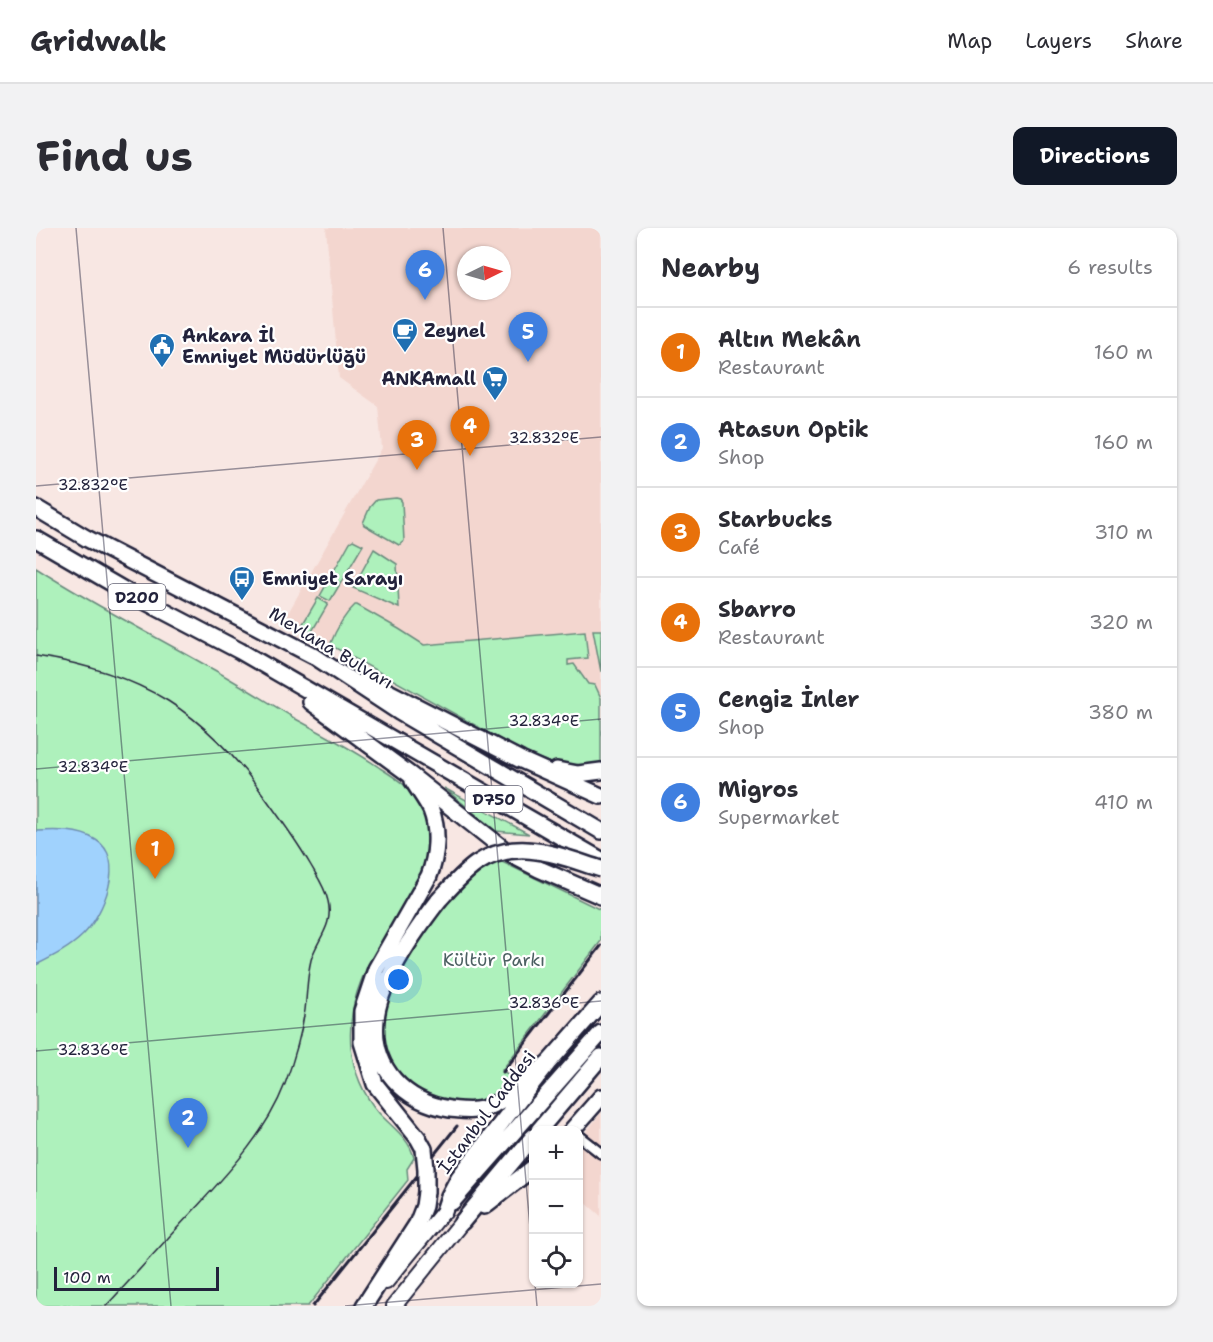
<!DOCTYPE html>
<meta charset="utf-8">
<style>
body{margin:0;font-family:"Shantell Sans",sans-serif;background:#f2f2f3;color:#2b2b33}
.controls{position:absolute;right:18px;bottom:18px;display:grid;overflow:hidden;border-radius:12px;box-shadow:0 2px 4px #0004}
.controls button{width:54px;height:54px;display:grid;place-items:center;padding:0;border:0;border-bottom:2px solid #e1e1e2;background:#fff;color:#2b2b33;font:30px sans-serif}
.compass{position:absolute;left:421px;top:18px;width:54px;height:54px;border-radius:50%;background:#fff;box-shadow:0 2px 4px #0004;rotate:85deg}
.scale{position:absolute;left:18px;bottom:15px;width:165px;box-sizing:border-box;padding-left:6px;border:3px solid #22223b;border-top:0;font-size:16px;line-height:21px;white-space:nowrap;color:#22223b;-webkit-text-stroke:4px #fff;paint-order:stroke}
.you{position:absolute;left:363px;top:752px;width:21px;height:21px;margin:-15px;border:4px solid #fff;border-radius:50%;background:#1a73e8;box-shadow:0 0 0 9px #1a73e833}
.badge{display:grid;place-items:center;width:39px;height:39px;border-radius:50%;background:#111827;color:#fff;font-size:20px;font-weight:700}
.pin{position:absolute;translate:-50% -50px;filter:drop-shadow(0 2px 3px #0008)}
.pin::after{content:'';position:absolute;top:32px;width:21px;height:18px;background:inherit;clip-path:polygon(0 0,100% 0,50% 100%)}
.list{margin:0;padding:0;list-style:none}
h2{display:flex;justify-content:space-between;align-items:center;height:78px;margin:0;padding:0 24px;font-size:26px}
h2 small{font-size:20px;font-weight:400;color:#7c7c81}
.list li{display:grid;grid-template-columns:39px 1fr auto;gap:18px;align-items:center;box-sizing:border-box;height:90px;padding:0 24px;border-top:2px solid #e1e1e2}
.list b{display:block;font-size:22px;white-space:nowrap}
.list p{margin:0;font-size:20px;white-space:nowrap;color:#7c7c81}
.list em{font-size:20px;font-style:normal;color:#7c7c81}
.icon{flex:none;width:33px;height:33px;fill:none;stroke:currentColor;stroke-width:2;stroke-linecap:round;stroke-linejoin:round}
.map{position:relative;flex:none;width:565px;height:1078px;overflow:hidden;border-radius:12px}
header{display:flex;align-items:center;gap:36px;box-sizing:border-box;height:84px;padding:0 30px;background:#fff;border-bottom:2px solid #e1e1e2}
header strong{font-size:28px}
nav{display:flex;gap:33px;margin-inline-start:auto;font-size:21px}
.intro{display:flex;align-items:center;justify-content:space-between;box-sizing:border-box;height:144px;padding:0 36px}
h1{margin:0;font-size:42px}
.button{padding:15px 27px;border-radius:12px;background:#111827;color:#fff;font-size:21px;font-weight:700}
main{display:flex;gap:36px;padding:0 36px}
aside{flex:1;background:#fff;border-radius:12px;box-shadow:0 2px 4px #0004}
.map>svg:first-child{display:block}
.built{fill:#f3d6cf;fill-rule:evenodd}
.green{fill:#aef1bc;stroke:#688a7c;stroke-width:1.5}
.water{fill:#a0d2fd;stroke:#6e8caf;stroke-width:1.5}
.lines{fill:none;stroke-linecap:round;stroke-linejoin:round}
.minor-casing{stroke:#22223b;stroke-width:14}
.primary-casing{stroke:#22223b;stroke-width:18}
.trunk-casing{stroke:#22223b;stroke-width:20}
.minor{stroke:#fff;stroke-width:9}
.primary{stroke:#fff;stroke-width:14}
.trunk{stroke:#fff;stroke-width:15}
.tram{stroke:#22223b;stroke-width:1.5}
.rail{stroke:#22223b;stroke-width:3}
.trunk-bridge-casing{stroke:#22223b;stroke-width:20;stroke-linecap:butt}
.trunk-bridge{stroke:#fff;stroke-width:15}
.ticks{fill:none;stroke:#22223b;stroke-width:1.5;stroke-opacity:0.45}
.labels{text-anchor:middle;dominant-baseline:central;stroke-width:4.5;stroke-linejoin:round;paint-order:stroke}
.shield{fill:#fff;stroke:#646476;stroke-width:1.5}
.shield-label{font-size:16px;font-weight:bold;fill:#22223b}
.poi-label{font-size:18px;font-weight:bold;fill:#22223b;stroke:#fff;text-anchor:start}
.street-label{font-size:18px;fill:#22223b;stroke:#fff}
.park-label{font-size:18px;fill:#4c6062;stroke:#fff}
.ticks-label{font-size:15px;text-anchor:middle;fill:#22223b;stroke:#fff;stroke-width:4.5;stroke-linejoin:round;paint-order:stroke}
</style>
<header>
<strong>Gridwalk</strong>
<nav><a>Map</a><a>Layers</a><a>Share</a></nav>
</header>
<div class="intro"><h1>Find us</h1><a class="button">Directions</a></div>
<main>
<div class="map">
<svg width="565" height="1078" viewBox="0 0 565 1078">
<rect width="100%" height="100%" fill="#f8e7e3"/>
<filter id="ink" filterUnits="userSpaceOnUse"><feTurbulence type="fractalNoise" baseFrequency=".0167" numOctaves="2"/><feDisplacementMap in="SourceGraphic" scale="12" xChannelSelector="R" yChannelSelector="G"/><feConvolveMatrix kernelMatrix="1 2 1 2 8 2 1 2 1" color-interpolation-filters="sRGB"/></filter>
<g filter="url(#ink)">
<path class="built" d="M290,0H565V537L505,532L491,526L248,392L346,220L342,178L303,150ZM430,27H466V63H430Z
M565,885V988L543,969V913Z"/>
<path class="green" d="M360,270L364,271L366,274L368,313L363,317L328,297L327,295L334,279L340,272Z
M317,312L327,317L294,373L284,368L314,314Z
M338,321L361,336L363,380L317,360Z
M0,340C56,376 115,406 173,439C202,455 230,473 258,490C287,506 317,521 344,540C352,545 360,550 367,556C382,570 393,590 393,611C393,637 383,653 370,674C341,723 310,759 315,819C317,842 327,867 343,885C356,899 374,911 378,930L371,941L372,952L272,1078H0Z
M282,370L292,376L275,405L265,399Z
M319,377H321L363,401L388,417L549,403L552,430L532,432V437L538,436L552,456L559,457L565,470V537L546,540L521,537L491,526L294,417C299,404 308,387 319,377Z
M557,402H565V444Z
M408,560L493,606L460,603Z
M462,632L565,682V713L466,842L479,852C468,860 457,870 443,873C401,884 348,851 346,806C344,754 400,678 439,647C446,641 454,637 462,632Z"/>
<path class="water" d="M0,603C19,602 43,601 60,612C91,631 67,687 47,707C34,720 16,729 0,737Z"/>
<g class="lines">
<defs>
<path id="minor" d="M542,907L565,925"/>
<path id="primary" d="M350,1054L408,983
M358,1078L426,994"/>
<path id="trunk" d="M0,280L50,310L278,428L363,484L565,603
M0,311L93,365L204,423L565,632
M329,452L485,532L565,568
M275,474L373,546L474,626L503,641L565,668
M521,542L542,546L565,543
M377,553C383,563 390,572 395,582C403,602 401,628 393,648L340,741L326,783V814L339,856L382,910L388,921
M403,672C379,703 343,753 340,792C335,840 369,874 414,881C425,882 435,884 446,881C472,873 493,851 513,834
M503,902L565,829
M536,902L565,869
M416,974L565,805
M448,978L497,940
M408,983L413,968L423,949L513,834L565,775
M426,994L497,909
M328,1078L381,996L388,978L390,964"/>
</defs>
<use href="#minor" class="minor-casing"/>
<use href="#primary" class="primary-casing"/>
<use href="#trunk" class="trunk-casing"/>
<use href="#minor" class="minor"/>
<use href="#primary" class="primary"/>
<use href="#trunk" class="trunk"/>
<path class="tram" d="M0,428C46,435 93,449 132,473C166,494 200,529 223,561C241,586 259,610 274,636C281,648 289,659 292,673C298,698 281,711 275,732C271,748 271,766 269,782C265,807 258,832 249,856C230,906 191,946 156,984C127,1015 99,1047 70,1078"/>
<path class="rail" d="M467,844L565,718
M277,1078L421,898"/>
<defs>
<path id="trunk-bridge" d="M403,672C414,660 426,646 440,636C481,608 523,628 565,641
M388,921L390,941V964"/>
</defs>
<use href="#trunk-bridge" class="trunk-bridge-casing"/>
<use href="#trunk-bridge" class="trunk-bridge"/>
</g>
</g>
<path class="ticks" d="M40,0L135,1078M407,0L497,1034M0,258L565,209M0,541L565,491M0,823L565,773M499,1056L501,1078M309,1078L565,1056"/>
<defs>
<symbol id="cafe-pin" viewBox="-11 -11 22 30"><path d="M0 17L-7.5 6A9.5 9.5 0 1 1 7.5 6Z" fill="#1f6fb2" stroke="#fff"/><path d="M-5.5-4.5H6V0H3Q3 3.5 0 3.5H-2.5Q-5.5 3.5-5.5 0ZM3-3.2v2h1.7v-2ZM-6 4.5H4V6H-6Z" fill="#fff"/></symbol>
<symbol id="civic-pin" viewBox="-11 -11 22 30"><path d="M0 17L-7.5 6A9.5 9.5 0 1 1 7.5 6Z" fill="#1f6fb2" stroke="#fff"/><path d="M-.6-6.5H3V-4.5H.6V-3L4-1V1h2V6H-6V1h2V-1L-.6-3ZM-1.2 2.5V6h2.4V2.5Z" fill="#fff"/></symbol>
<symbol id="supermarket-pin" viewBox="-11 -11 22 30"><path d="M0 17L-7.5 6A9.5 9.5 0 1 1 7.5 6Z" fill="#1f6fb2" stroke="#fff"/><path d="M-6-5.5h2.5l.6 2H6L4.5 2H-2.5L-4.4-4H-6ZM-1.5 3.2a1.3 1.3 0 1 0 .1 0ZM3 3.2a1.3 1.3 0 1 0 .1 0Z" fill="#fff"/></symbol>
<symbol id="bus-pin" viewBox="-11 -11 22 30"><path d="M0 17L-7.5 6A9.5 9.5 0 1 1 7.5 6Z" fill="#1f6fb2" stroke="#fff"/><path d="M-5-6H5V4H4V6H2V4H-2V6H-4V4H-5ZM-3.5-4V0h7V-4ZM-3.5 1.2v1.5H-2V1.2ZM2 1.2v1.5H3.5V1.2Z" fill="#fff"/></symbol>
</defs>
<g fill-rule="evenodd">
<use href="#cafe-pin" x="354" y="88" width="30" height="40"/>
<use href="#civic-pin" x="111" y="103" width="30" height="40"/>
<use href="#supermarket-pin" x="444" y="136" width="30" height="40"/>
<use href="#bus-pin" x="191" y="336" width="30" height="40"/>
</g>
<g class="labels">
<g class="shield">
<rect x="72.5" y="356" width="57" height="26" rx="4.5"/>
<rect x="429.5" y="558" width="57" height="26" rx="4.5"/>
</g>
<g class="shield-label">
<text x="101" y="369">D200</text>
<text x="458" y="571">D750</text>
</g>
<g class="poi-label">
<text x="388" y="103">Zeynel</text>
<text x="146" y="108">Ankara İl<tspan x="146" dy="21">Emniyet Müdürlüğü</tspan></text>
<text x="440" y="151" text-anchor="end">ANKAmall</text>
<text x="226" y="351">Emniyet Sarayı</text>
</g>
<g class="street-label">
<text transform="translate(295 420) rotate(31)">Mevlana Bulvarı</text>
<text transform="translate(451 884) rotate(-53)">İstanbul Caddesi</text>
</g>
<g class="park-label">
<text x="458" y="732">Kültür Parkı</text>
</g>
</g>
<g class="ticks-label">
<text x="508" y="215">32.832°E</text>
<text x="57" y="262">32.832°E</text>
<text x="508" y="498">32.834°E</text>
<text x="57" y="544">32.834°E</text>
<text x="508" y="780">32.836°E</text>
<text x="57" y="827">32.836°E</text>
</g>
</svg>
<div class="controls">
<button>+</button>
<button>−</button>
<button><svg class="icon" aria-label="locate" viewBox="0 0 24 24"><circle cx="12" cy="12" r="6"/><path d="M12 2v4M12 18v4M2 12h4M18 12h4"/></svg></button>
</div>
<svg class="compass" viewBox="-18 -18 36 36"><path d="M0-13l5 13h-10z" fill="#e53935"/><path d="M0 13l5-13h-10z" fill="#7c7c81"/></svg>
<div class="scale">100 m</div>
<div class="you"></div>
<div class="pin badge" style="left:119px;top:651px;background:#e8710a">1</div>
<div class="pin badge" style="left:152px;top:920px;background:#3f7fe0">2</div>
<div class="pin badge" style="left:381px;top:242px;background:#e8710a">3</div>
<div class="pin badge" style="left:434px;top:228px;background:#e8710a">4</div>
<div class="pin badge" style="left:492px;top:134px;background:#3f7fe0">5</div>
<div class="pin badge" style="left:389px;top:72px;background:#3f7fe0">6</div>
</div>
<aside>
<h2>Nearby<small>6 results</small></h2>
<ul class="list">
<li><span class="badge" style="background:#e8710a">1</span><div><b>Altın Mekân</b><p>Restaurant</p></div><em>160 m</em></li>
<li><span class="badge" style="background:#3f7fe0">2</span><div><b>Atasun Optik</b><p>Shop</p></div><em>160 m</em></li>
<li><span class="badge" style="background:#e8710a">3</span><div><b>Starbucks</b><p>Café</p></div><em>310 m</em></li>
<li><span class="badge" style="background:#e8710a">4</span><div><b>Sbarro</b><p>Restaurant</p></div><em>320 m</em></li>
<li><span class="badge" style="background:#3f7fe0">5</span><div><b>Cengiz İnler</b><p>Shop</p></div><em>380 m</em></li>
<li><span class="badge" style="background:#3f7fe0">6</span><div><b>Migros</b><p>Supermarket</p></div><em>410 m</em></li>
</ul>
</aside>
</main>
